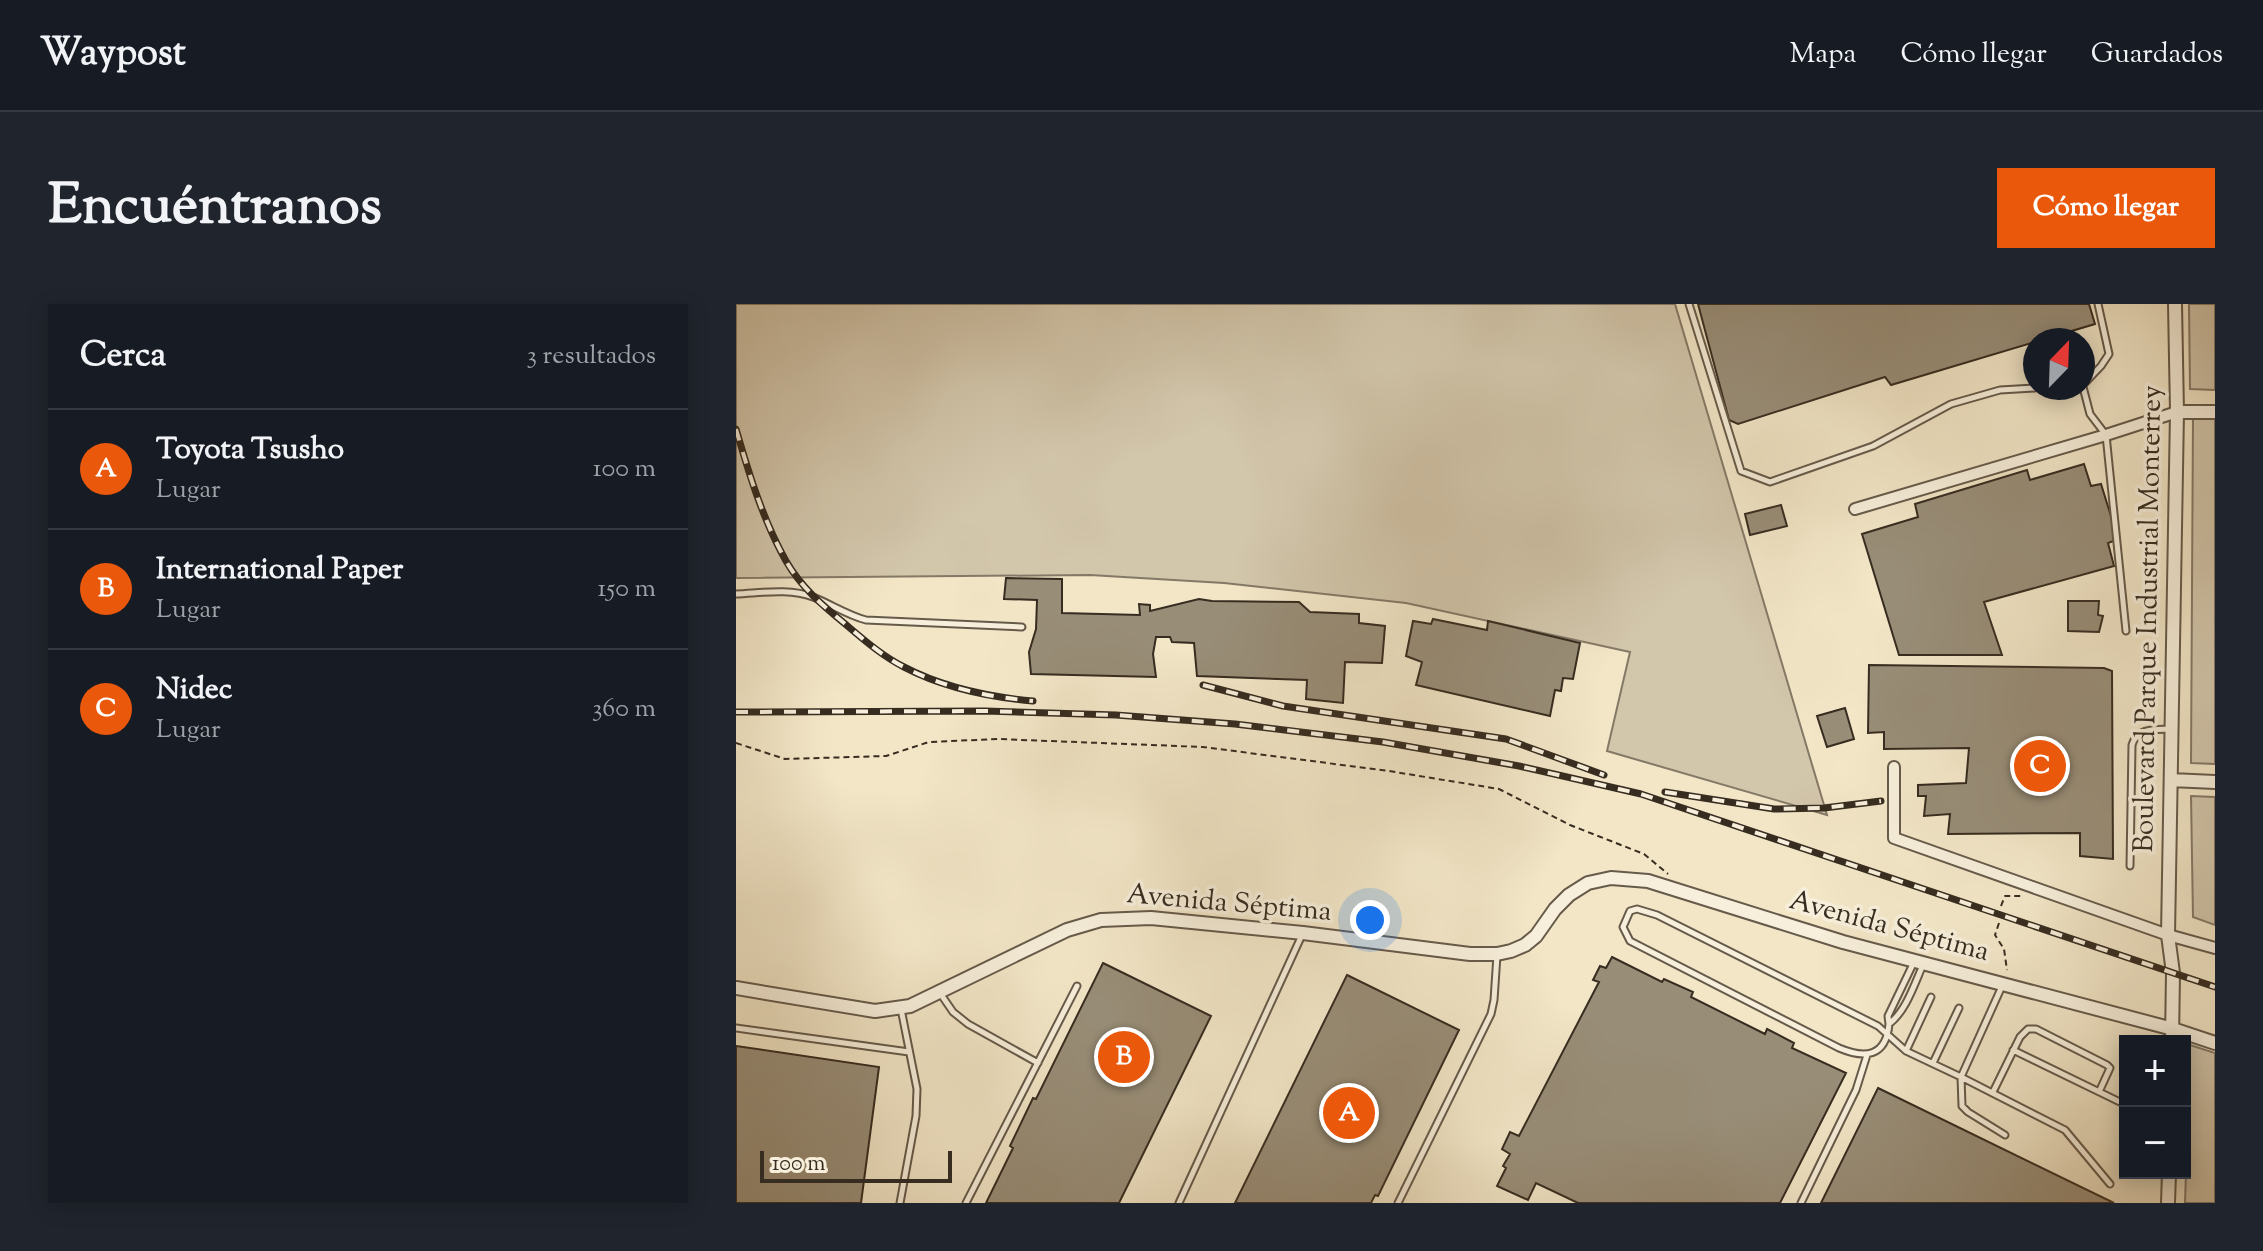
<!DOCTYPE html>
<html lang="es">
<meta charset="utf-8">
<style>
body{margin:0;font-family:"Sorts Mill Goudy",serif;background:#20242c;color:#f1f3f6}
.controls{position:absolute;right:24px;bottom:24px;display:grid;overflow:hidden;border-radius:0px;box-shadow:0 4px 20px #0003}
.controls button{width:72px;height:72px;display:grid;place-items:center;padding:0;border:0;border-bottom:2px solid #363941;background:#171b24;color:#f1f3f6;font:40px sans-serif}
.compass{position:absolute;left:1287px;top:24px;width:72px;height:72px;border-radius:50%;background:#171b24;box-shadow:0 4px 20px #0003;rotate:23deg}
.scale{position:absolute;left:24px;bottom:20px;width:192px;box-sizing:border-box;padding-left:8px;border:4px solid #372c20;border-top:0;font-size:22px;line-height:28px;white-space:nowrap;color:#372c20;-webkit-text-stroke:6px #f7efdb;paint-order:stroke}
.you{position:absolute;left:634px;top:616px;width:28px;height:28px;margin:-20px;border:6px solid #fff;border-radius:50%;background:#1a73e8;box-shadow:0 0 0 12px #1a73e833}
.badge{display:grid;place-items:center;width:52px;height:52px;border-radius:50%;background:#ea580c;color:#fff;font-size:26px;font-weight:700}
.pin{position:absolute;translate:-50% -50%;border:4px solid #fff;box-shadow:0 2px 8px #0006}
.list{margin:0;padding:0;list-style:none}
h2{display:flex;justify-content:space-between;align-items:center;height:104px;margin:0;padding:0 32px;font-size:34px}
h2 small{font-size:26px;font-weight:400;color:#9ea1a6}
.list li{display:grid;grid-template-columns:52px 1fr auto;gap:24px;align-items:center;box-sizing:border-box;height:120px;padding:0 32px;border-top:2px solid #363941}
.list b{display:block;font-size:30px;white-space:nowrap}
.list p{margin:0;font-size:26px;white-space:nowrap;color:#9ea1a6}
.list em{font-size:26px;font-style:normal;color:#9ea1a6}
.map{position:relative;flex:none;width:1479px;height:899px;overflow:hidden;border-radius:0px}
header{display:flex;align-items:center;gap:48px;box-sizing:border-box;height:112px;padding:0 40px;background:#171b24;border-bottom:2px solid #363941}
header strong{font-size:38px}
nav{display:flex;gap:44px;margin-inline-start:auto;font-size:28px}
.intro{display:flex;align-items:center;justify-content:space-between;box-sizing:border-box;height:192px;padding:0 48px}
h1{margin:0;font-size:56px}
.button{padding:20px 36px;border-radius:0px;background:#ea580c;color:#fff;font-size:28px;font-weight:700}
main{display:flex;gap:48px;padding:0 48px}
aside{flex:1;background:#171b24;border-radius:0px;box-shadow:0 4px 20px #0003}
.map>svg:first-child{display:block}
.green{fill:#d2c6ab;stroke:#847966;stroke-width:2}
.building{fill:#988d77;stroke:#372c20;stroke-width:2}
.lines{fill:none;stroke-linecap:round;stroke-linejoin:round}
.service-casing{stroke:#665a4a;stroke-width:9}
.minor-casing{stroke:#665a4a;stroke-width:14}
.tertiary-casing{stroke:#665a4a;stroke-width:16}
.path{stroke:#372c20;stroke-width:2;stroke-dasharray:6 4;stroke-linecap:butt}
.service{stroke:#f7efdb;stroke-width:5}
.minor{stroke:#f7efdb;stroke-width:10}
.tertiary{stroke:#f7efdb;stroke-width:12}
.rail-casing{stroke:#372c20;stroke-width:7}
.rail{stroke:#f7efdb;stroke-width:4;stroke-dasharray:12;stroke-linecap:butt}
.labels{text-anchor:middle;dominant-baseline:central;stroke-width:7;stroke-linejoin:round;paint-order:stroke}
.street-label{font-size:28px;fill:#372c20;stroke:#f7efdb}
</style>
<header>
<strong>Waypost</strong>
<nav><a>Mapa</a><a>Cómo llegar</a><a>Guardados</a></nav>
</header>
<div class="intro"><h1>Encuéntranos</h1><a class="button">Cómo llegar</a></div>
<main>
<aside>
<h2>Cerca<small>3 resultados</small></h2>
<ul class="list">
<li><span class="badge">A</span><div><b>Toyota Tsusho</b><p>Lugar</p></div><em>100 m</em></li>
<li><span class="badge">B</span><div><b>International Paper</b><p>Lugar</p></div><em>150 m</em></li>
<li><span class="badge">C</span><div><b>Nidec</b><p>Lugar</p></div><em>360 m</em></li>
</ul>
</aside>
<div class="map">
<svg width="1479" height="899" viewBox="0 0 1479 899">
<rect width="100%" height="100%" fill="#f2e6c7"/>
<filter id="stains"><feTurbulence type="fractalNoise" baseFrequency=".0025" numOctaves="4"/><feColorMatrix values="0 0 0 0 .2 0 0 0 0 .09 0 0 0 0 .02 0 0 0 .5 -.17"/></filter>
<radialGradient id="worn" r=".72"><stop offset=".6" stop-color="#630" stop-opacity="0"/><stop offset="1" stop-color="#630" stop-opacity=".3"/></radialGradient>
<path class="green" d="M0,0H939L1091,511L871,447L894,348L670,299L488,279L354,271L0,274Z
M1453,0H1479V86L1454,85Z
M1457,113L1479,114V460L1455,459Z
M1455,492L1479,493V621L1457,613Z
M1454,741L1479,749V899H1449Z"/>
<path class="building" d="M962,0H1353L1359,20L1155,81L1149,73L1002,120L993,116Z
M1348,160L1355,182L1365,180L1379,225L1380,236L1372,239L1378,262L1248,298L1266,351H1163L1126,230L1182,213L1179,200L1291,166L1294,176Z
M1045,201L1051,222L1014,231L1009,210Z
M270,274L326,275V309L404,311L403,300L414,301V307L463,295L476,297L563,298L574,308L623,310V319L649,322L646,359L609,358L607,399L570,395L571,376L461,372L458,339L436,338L434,333H420L417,350L420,373L295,370L293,348L300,325L301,296L268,295Z
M1332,297H1363L1362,311L1367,312L1363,328L1332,327Z
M697,315L751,326L752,317L844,339L837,375L827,374L825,387L819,386L814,412L680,381L686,358L670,352L677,317L695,320Z
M1133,361L1368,364L1376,367L1377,555L1344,552V529L1212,530L1214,510L1188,512L1190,492H1182V481L1230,479L1233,444L1148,445V428L1132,429Z
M1109,404L1118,435L1091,443L1081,412Z
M876,653L926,678L928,675L957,688L955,693L1029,730L1031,725L1058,739L1056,744L1110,769L1044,899H842L800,879L792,896L761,882L770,864L767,862L774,850L766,845L774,828L783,832L863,678L857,676L864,662L870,664Z
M367,659L475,712L383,899H250L277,844L274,842L297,794L300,795Z
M611,671L723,726L642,892L639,891L635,899H499Z
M0,742L143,763L125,899H0Z
M1142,784L1378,899H1085Z"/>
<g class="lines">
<defs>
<path id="service" d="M953,0L1005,167L1034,178L1137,142L1215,100L1264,86L1299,84
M1347,81L1365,62L1373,50L1362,0
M1347,83L1354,110L1370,131L1390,327
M0,290C25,289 53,284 77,293C95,300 111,311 130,316L286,323
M1394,562L1396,441C1401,423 1420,426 1436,425
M1178,658L1152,712L1153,720C1170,707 1178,681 1187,661
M204,689L217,708L232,720L302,759
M1153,720C1150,753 1129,755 1103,744L894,637L887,623L894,607L901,605L921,611L1142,722L1170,747L1225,773L1267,680
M0,724L173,748
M1277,746L1386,799
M1170,747L1195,693
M1197,759L1223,704
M1257,788L1284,733L1292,725H1300L1371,761L1374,764L1363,788
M1269,831L1232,808L1226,802L1225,773L1329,826L1374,880
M164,899L180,812L181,785L165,705
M230,899L341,682
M443,899L566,631
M662,899L755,710L758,696L761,651
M1065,899L1120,786L1131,751"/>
<path id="minor" d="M1119,205L1370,131L1441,108
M1158,463V534L1432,631L1479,644"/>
<path id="tertiary" d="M1441,108H1479
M1435,476L1479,478
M0,684L139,707L174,702L331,626L365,616L415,614L567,629L734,650H761L775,647L789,641L800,632L819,605L833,591L852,579L875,574L912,577L1107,638L1437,725L1479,739
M1436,737L1437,669L1432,631L1441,108L1439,0
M1432,899L1433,869"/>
</defs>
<use href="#service" class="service-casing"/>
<use href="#minor" class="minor-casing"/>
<use href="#tertiary" class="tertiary-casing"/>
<path class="path" d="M0,439L49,455L150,452L193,438L262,435L467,443L653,467L763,485L834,521L908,550L932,570
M1265,602L1269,592H1285
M1263,619L1259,631L1268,645L1271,666"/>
<use href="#service" class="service"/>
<use href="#minor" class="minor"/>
<use href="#tertiary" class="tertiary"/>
<defs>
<path id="rail" d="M0,125C13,170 27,216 50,257C65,283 86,301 108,319C127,335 146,352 168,363C208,384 253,393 297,397
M467,381L547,402L770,435L868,471
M0,408L249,407L380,411L499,420L647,438L783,462L905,490L1479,683
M929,488L1038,505L1088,504L1145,497"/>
</defs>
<use href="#rail" class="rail-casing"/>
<use href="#rail" class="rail"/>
</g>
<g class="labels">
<g class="street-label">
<text transform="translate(1413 315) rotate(-89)">Boulevard Parque Industrial Monterrey</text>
<text transform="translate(493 600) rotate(5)">Avenida Séptima</text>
<text transform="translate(1153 623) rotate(15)">Avenida Séptima</text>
</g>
</g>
<rect width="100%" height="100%" filter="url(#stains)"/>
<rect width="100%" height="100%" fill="url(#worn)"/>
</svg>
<div class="controls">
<button>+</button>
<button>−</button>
</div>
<svg class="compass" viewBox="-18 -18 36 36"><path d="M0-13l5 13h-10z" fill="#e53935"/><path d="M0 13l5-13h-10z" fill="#9ea1a6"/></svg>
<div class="scale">100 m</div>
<div class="you"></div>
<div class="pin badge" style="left:613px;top:809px">A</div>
<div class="pin badge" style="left:388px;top:753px">B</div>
<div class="pin badge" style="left:1304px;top:462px">C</div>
</div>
</main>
